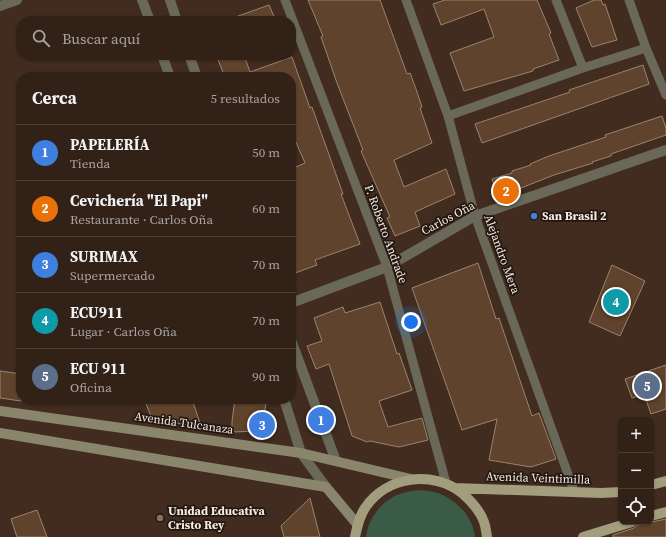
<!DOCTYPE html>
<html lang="es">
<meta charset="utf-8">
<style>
body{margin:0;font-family:"Source Serif 4",serif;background:#392920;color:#f1f3f6}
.controls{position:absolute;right:12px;bottom:12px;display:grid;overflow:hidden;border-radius:8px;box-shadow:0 1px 3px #0004}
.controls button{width:36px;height:36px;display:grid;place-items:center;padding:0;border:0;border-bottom:1px solid #4c3e36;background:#312117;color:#f1f3f6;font:20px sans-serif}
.you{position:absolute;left:411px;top:322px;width:14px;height:14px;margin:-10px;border:3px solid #fff;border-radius:50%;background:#1a73e8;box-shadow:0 0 0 6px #1a73e833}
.badge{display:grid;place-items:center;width:26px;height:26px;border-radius:50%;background:#1a73e8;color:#fff;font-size:13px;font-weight:700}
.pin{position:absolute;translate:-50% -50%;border:2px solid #fff;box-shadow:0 1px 4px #0006}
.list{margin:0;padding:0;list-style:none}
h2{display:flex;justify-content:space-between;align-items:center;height:52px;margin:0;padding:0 16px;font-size:17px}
h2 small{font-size:13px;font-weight:400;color:#a8a3a1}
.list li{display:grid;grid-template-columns:26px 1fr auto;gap:12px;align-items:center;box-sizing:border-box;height:56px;padding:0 16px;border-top:1px solid #4c3e36}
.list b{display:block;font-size:15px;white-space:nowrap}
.list p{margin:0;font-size:13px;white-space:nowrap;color:#a8a3a1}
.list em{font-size:13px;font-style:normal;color:#a8a3a1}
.icon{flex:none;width:22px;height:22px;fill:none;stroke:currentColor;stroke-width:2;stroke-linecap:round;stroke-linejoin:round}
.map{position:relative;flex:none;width:666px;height:537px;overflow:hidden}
.search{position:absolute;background:#312117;box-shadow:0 1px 3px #0004;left:16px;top:16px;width:280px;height:44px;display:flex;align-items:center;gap:10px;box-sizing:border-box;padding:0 14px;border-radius:16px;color:#a8a3a1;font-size:15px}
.panel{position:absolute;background:#312117;box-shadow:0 1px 3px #0004;left:16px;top:72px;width:280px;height:332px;border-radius:16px}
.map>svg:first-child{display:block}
.green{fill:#3a5b46}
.building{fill:#5f432c;stroke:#9a8371}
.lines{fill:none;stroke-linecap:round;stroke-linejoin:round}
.lane{stroke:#6a6858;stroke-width:9}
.street{stroke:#6a6858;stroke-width:10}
.secondary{stroke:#89866d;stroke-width:10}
.primary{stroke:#a19d7d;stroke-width:10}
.shop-dot{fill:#3f7fe0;stroke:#211711;stroke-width:1.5}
.education-dot{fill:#8d6e63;stroke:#211711;stroke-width:1.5}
.labels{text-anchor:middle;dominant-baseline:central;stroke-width:3.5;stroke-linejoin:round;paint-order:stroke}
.poi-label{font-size:12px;font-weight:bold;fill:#f8eae1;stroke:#211711;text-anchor:start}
.street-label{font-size:12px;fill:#f8eae1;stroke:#211711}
</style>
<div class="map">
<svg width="666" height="537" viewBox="0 0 666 537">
<rect width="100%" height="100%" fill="#412c1f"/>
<path class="green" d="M419,490C425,491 432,491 438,493C457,500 473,517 475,537H366C368,517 384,498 403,493C409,491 414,491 419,490Z"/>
<path class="building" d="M308,0H380L407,74L410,73L416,89L422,107L420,108L432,143L394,160L404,187L446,169L455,194L415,212L420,226L395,236L387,218L390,217L361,151L363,150L337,83L321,37L323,36Z
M445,0H537L551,33L549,34L559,60L533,69V71L464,91L450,53L494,37L484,9L441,25L433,4Z
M594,0H601L603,5L605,4L617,40L592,47L576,8Z
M269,5L276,21H230V19Z
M216,55H244L250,72L292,57L310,108L312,107L318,124L343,194H341L360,244L315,260L317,265L295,273L291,263V169L305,163L291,131V77H225Z
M643,65L649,84L482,143L475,124L570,92L569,90Z
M662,116L666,128V135L611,154V156L592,162L593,163L554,175L516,190V192L498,198L492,179L512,173V171L531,165L530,164L549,156L606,137L605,135Z
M478,263L496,319L499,318L532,416L539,413L556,459L531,467L489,460L497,419L462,430L412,288Z
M612,265L645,281L620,336L589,322Z
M380,302L397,354L399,353L412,390L379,401L388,427L422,418L428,440L399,447L370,441L367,442L352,436L329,364L316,369L307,346L322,341L314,318L343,307L345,313Z
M666,365V409L651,414L644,394L632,398L625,379Z
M0,371L21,374V401L0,398Z
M144,399H192L201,426L153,421Z
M235,399H267L261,431L232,432V421Z
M310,498L320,537H284L281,526Z
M37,510L47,537H17L11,519Z
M666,519V537H613V535L634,528L638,525Z"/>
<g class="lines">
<path class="lane" d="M285,0L387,267L446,483
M406,0L448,116L475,216L574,491
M556,0L583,68
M629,0L646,48L666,95
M448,116L583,68L646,48"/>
<path class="street" d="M142,0L150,21
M170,0L177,21
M0,6L17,0
M162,55L170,77
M189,55L197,77
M291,303L387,267L475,216L666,150
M291,340L336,461
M284,399L301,453L326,487"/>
<path class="secondary" d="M0,411L301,453L411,479
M0,433L326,487L357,524"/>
<path class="primary" d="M651,485L666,481
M455,488L601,493L621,492
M651,516L666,512
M355,537C357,527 359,517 365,508C386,476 433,470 462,493C471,501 480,510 484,522C486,527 486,532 487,537
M583,537L632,522"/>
</g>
<circle class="shop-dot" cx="534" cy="216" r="4"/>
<circle class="education-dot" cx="160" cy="518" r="4"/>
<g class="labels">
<g class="poi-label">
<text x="542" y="216">San Brasil 2</text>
<text x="168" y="511">Unidad Educativa<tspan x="168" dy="14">Cristo Rey</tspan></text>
</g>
<g class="street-label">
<text transform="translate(448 218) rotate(-28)">Carlos Oña</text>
<text transform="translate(386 234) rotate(70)">P. Roberto Andrade</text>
<text transform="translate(502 254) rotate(70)">Alejandro Mera</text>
<text transform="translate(184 423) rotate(8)">Avenida Tulcanaza</text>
<text transform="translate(538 478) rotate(2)">Avenida Veintimilla</text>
</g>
</g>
</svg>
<div class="controls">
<button>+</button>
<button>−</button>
<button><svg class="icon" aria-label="locate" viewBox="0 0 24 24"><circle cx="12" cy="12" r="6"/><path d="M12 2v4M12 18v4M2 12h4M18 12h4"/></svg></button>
</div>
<div class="you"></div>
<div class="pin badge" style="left:321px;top:420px;background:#3f7fe0">1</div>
<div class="pin badge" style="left:506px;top:191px;background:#e8710a">2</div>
<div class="pin badge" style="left:262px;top:425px;background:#3f7fe0">3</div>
<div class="pin badge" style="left:616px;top:302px;background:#0f9aa8">4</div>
<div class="pin badge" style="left:647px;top:386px;background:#5c6f8a">5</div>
<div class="search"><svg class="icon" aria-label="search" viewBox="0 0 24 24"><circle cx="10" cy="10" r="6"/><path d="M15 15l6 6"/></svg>Buscar aquí</div>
<section class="panel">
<h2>Cerca<small>5 resultados</small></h2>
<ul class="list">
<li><span class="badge" style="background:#3f7fe0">1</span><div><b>PAPELERÍA</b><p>Tienda</p></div><em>50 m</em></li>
<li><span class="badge" style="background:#e8710a">2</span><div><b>Cevichería &quot;El Papi&quot;</b><p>Restaurante · Carlos Oña</p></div><em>60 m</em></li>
<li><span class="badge" style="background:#3f7fe0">3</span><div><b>SURIMAX</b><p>Supermercado</p></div><em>70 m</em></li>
<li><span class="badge" style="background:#0f9aa8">4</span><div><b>ECU911</b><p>Lugar · Carlos Oña</p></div><em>70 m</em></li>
<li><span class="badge" style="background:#5c6f8a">5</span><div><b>ECU 911</b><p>Oficina</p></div><em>90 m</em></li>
</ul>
</section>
</div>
